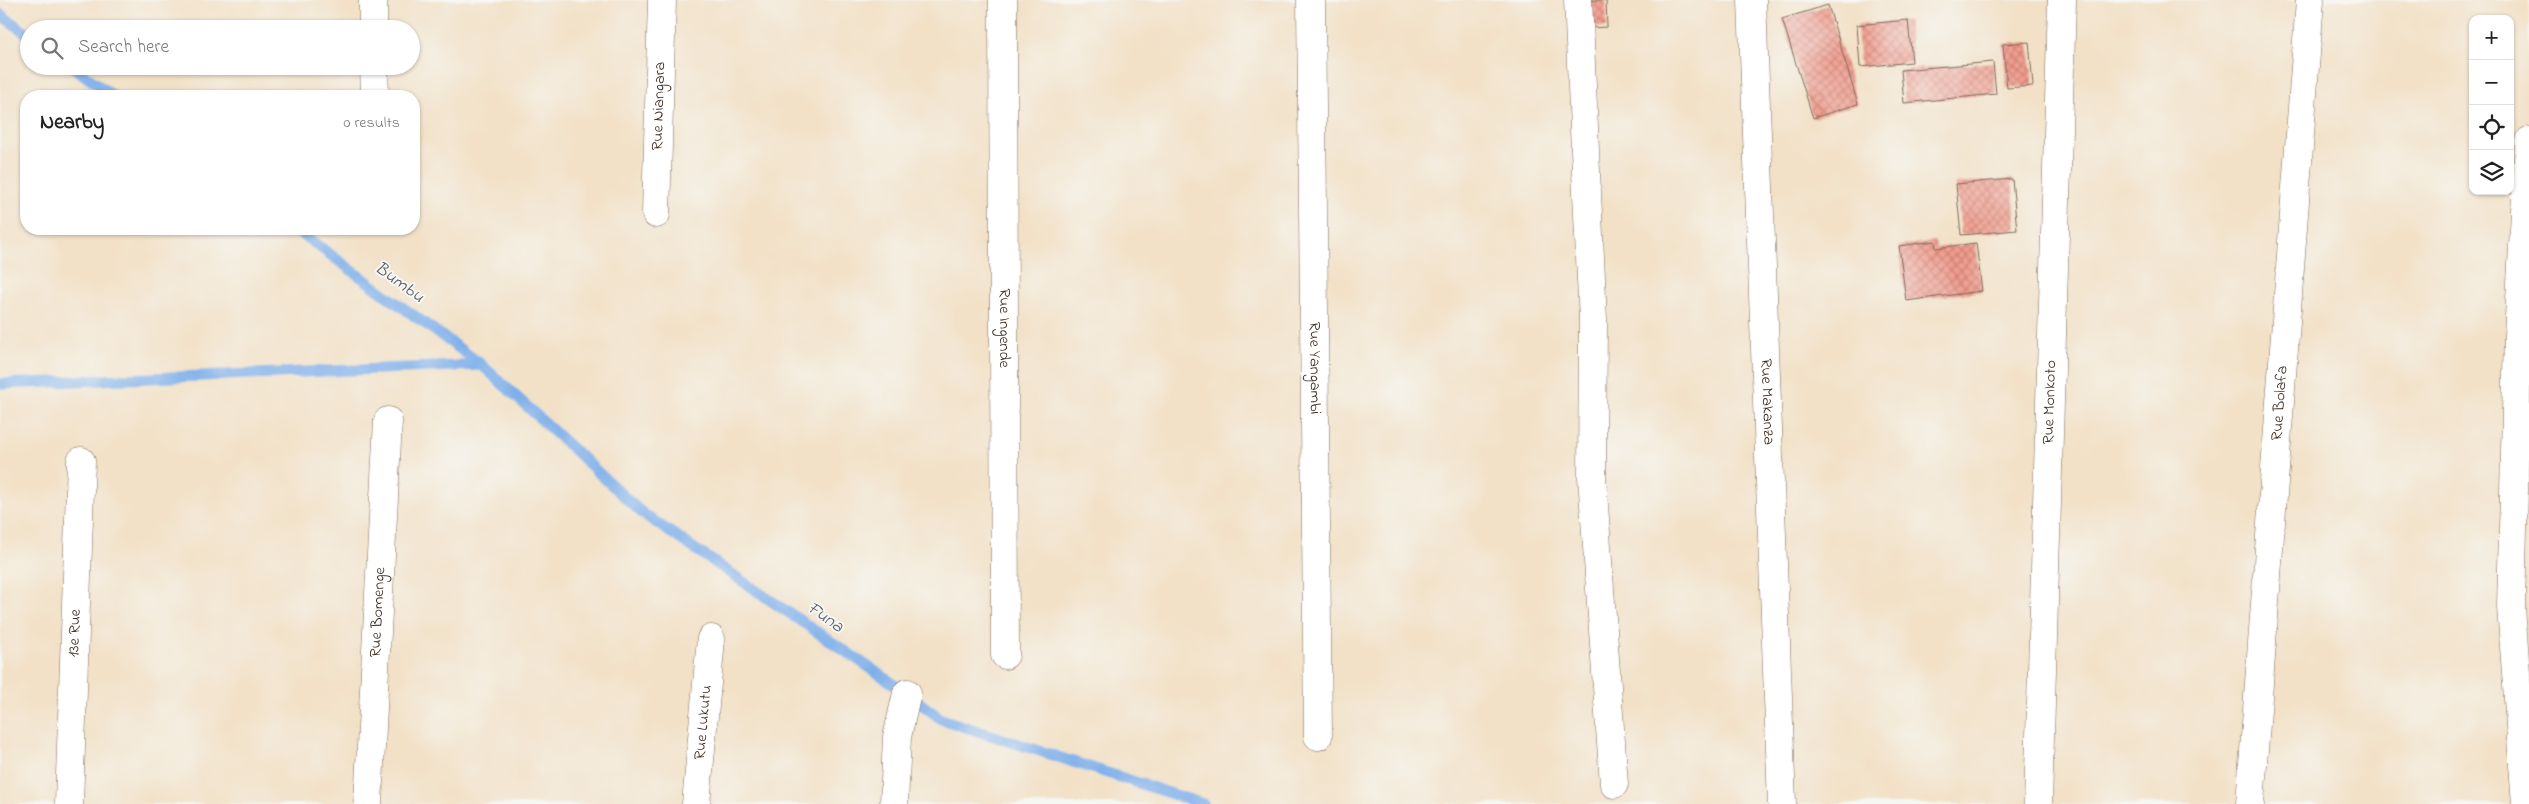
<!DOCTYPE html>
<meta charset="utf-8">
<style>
body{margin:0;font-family:"Indie Flower",sans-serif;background:#f6f6f6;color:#222}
.controls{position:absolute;right:15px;top:15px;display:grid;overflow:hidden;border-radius:10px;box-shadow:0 1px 4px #0004}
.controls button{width:45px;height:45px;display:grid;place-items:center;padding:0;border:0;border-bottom:1px solid #e0e0e0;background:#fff;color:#222;font:25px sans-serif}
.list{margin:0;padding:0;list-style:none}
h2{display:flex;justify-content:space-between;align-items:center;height:65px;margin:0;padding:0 20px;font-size:21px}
h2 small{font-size:16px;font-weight:400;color:#767676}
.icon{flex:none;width:28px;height:28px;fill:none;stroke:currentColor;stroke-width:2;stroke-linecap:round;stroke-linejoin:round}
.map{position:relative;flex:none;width:2529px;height:804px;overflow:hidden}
.search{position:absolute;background:#fff;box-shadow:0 1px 4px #0004;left:20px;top:20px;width:400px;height:55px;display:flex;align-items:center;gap:12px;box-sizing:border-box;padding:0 18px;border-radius:28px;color:#767676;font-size:19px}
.panel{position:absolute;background:#fff;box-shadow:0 1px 4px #0004;left:20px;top:90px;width:400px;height:145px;border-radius:20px}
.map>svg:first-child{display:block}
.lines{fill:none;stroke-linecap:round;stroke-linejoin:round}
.stream{stroke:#7eafea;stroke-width:11}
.building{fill:url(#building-cross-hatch)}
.street-casing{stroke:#7b6a59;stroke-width:29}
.street{stroke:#fff;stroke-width:28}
.labels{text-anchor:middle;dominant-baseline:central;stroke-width:4;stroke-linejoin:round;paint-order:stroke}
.street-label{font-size:16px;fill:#3b2a1e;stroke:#f6f6f2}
.water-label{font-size:18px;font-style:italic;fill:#525965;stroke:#f6f6f2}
</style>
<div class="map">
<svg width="2529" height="804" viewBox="0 0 2529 804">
<defs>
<pattern id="building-cross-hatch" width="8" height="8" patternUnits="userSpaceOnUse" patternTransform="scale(1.25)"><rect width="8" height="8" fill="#f29c8e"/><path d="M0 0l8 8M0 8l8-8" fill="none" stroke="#c57f73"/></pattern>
</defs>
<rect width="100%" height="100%" fill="#f6f6f2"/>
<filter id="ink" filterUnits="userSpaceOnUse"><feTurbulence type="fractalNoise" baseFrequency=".02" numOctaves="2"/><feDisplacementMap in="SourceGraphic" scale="10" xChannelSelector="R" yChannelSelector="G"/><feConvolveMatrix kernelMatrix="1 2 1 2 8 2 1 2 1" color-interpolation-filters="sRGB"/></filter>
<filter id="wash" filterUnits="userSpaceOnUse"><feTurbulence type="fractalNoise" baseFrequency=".0096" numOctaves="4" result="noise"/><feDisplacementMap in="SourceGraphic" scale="20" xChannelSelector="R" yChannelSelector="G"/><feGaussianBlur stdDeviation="1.12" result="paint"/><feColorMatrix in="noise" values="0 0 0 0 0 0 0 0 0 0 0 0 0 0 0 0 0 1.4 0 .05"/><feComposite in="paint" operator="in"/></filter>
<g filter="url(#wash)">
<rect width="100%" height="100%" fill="#f2e1c7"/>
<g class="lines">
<path class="stream" d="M0,14L29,35
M72,66L113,96
M295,229L482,365L642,513L907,693L941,719L1203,804
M0,384L482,365"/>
</g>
<g id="blocks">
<path class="building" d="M1587,0H1606L1607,27L1588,28Z
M1828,5L1858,104L1813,118L1782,19Z
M1908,20L1912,62L1860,67L1857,25Z
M2029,42L2033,86L2007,88L2003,44Z
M1993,62L1996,94L1904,103L1901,70Z
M2012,179L2017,230L1961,235L1956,184Z
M1935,241L1936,248L1976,243L1982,291L1906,301L1899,246Z"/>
</g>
</g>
<g filter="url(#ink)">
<use href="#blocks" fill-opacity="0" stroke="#7b6a59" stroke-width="1"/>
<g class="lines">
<defs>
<g id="street">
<path d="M373,0V29"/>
<path id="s1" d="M1003,0L1005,655"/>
<path id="s2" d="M1311,0L1318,736"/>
<path d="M1578,0L1593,321L1592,477L1614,784"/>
<path id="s3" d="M1752,0L1782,804"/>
<path d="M374,66L375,96"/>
<path id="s4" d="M656,214L662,0"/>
<path id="s5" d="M69,804L81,461"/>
<path id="s6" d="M368,804L388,421"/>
<path id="s7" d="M696,804L711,639"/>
<path d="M894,804L897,737L907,693"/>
<path id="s8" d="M2038,804L2062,0"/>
<path id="s9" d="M2250,804L2310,0"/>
<path d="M2526,804L2511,607L2518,335L2529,141"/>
</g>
</defs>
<use href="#street" class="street-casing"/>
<use href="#street" class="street"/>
</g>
</g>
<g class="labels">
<g class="street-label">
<text stroke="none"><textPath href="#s4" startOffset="108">Rue Niangara</textPath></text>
<text stroke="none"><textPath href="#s1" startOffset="328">Rue Ingende</textPath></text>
<text stroke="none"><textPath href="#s2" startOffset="368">Rue Yangambi</textPath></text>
<text stroke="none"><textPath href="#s3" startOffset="402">Rue Makanza</textPath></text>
<text stroke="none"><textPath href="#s8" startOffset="402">Rue Monkoto</textPath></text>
<text stroke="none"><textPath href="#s9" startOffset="402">Rue Bolafa</textPath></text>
<text stroke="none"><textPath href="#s6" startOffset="192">Rue Bomenge</textPath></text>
<text stroke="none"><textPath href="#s5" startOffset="171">13e Rue</textPath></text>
<text stroke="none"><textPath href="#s7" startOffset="82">Rue Lukutu</textPath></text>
</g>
<g class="water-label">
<text transform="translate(399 283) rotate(36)">Bumbu</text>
<text transform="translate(825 618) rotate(35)">Funa</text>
</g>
</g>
</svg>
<div class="controls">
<button>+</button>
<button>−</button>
<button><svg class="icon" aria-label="locate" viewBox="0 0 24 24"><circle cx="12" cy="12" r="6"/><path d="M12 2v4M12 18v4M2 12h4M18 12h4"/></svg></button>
<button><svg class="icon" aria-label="layers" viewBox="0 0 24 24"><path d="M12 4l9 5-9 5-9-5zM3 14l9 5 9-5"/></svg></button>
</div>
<div class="search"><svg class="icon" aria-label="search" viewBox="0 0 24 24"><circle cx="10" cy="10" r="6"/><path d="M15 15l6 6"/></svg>Search here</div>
<section class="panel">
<h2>Nearby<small>0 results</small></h2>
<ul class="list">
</ul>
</section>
</div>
